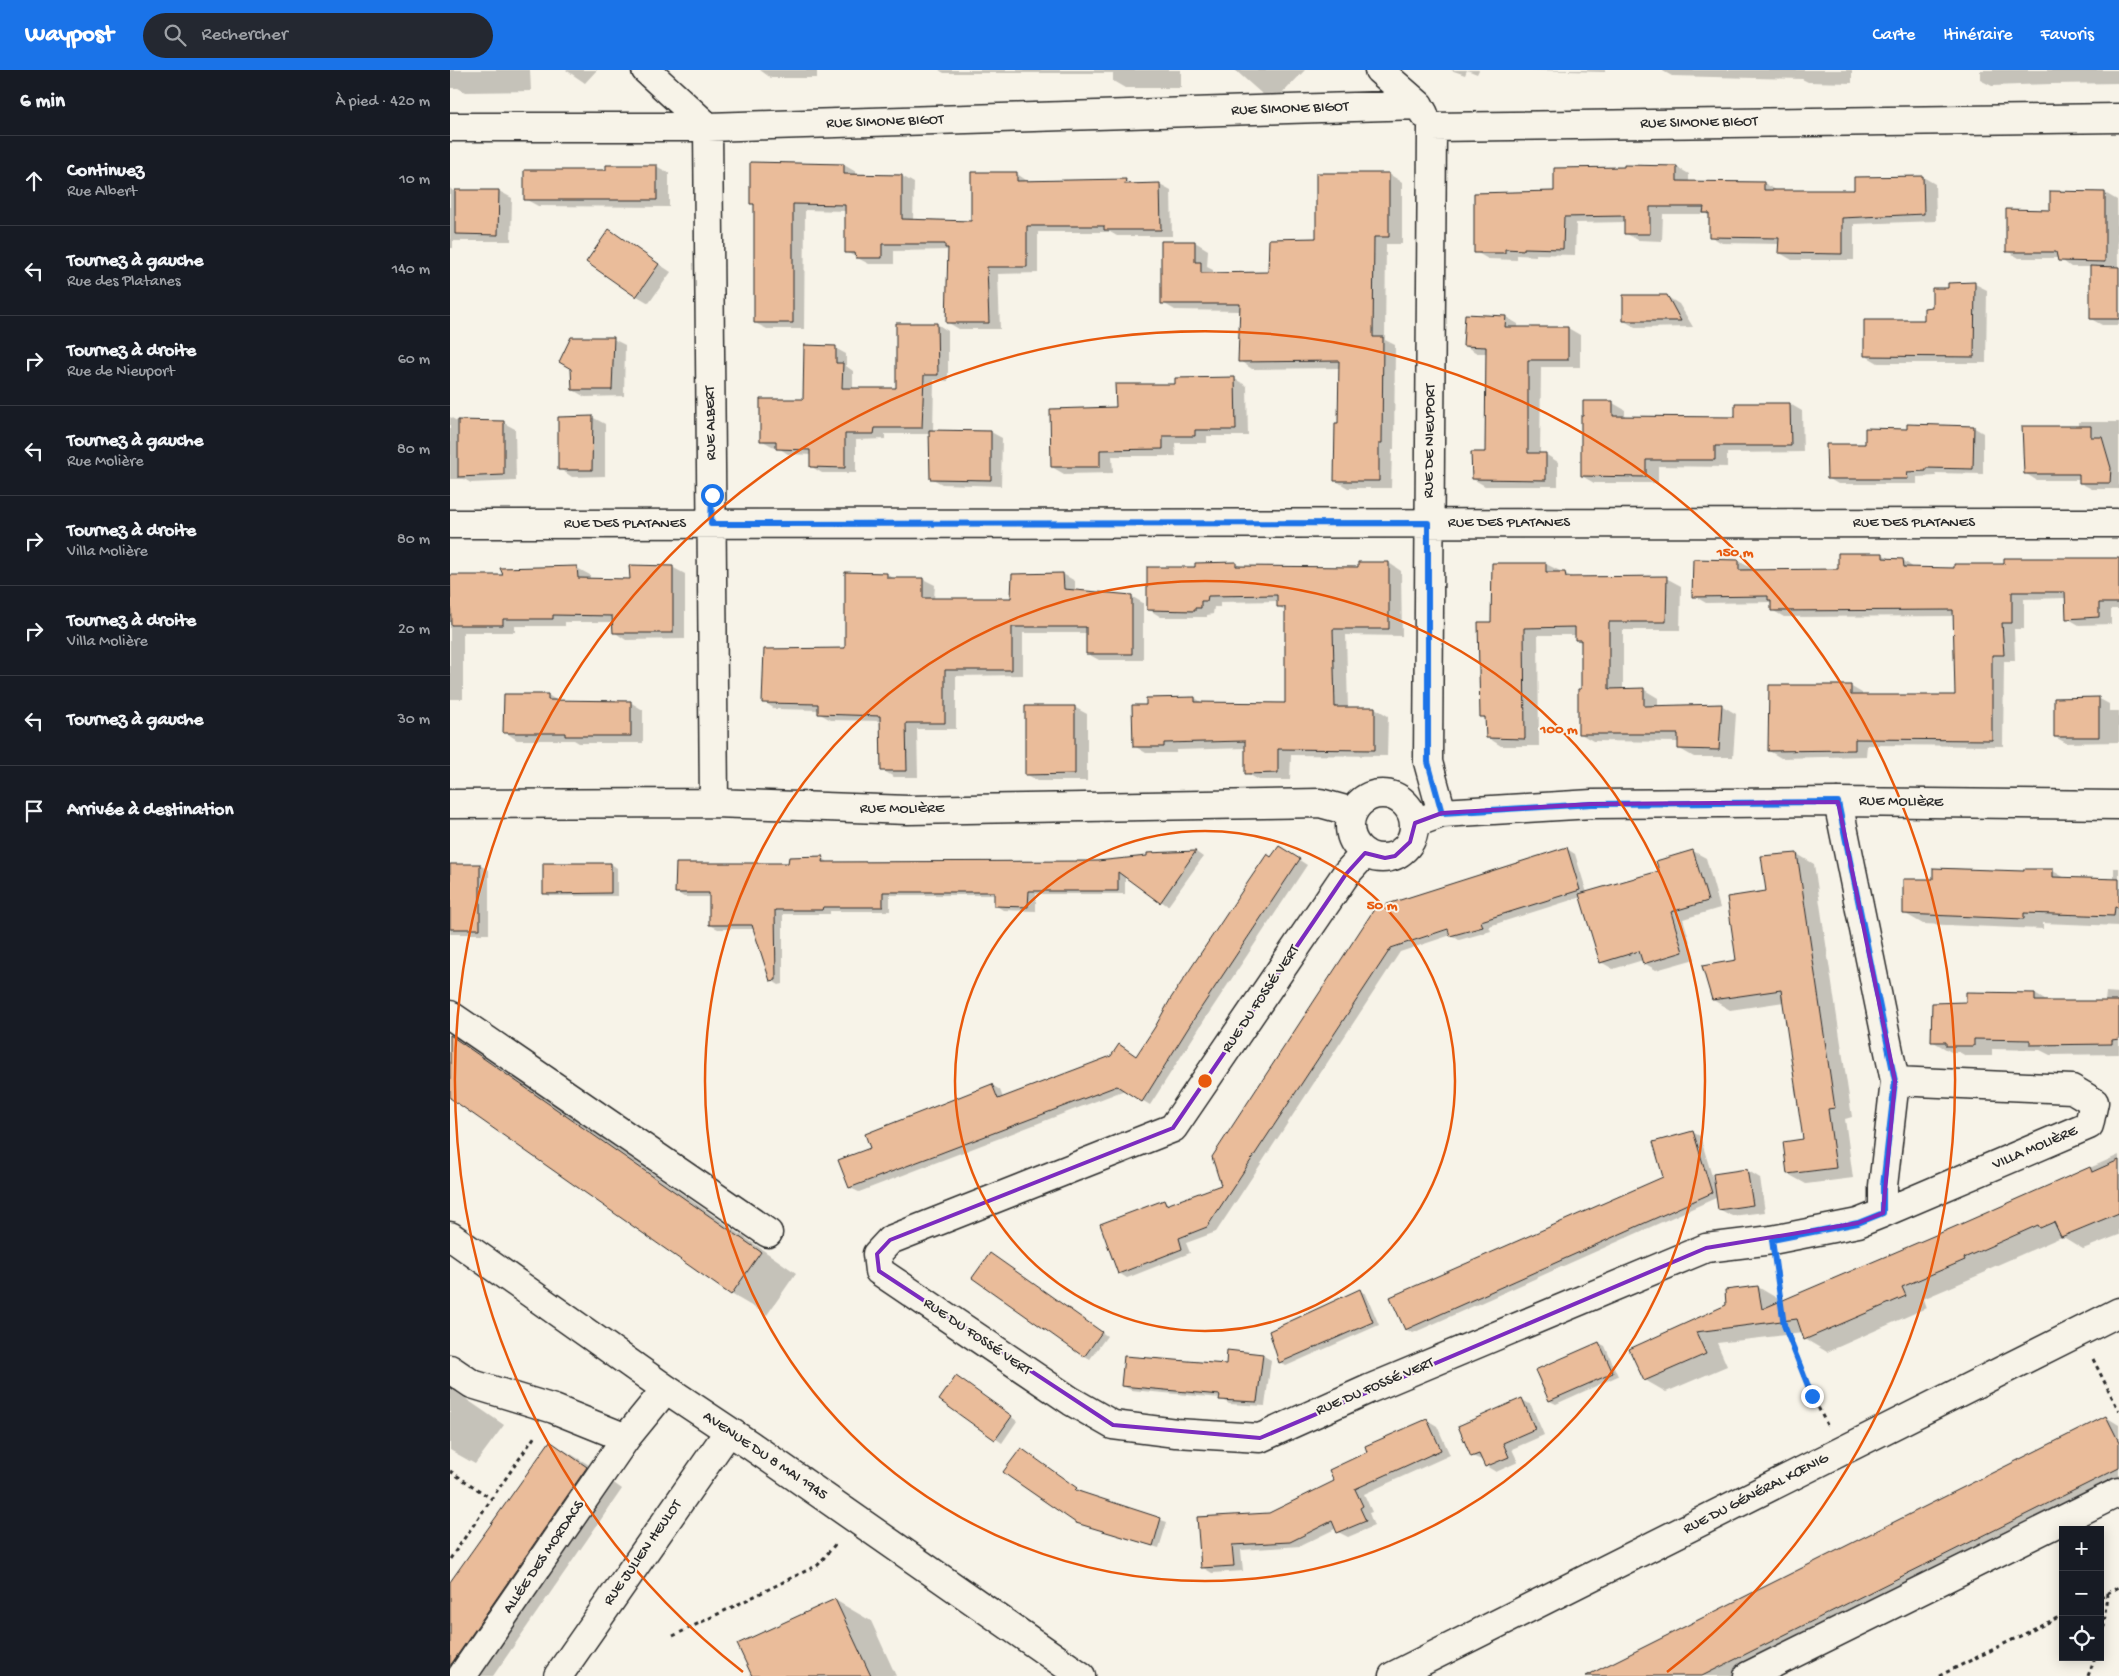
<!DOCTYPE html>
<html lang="fr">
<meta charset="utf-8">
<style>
body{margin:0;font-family:"Gochi Hand",sans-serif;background:#242831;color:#f1f3f6}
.controls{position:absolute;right:15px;bottom:15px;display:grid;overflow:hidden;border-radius:0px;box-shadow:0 2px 12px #0003}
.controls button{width:45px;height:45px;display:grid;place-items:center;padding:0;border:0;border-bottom:1px solid #363941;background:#171b24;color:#f1f3f6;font:25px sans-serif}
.stop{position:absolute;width:15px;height:15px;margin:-11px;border:4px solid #1a73e8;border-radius:50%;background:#fff}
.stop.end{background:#1a73e8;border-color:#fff;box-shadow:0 1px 5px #0008}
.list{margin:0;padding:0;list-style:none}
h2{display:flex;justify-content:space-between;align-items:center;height:65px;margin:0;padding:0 20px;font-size:21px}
h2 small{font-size:16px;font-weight:400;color:#9ea1a6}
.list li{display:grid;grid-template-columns:32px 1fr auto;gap:15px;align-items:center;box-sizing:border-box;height:90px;padding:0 20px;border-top:1px solid #363941}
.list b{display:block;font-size:19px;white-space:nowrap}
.list p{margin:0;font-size:16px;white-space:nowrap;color:#9ea1a6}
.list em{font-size:16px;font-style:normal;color:#9ea1a6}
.icon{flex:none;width:28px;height:28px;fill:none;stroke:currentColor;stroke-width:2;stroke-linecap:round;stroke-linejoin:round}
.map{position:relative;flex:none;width:1669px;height:1606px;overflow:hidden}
header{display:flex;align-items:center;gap:30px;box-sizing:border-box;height:70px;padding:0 25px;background:#1a73e8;color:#fff}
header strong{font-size:24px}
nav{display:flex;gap:28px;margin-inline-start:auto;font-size:18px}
.search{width:350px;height:45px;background:#242831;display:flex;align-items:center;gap:12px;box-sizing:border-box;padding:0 18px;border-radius:28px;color:#9ea1a6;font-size:19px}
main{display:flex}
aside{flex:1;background:#171b24}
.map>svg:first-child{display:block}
.shadow{fill:#0003}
.building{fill:#eabc9a;stroke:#2b2b2b}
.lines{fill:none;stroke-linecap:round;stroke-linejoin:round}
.minor-casing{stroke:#2b2b2b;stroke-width:31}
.path{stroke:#2b2b2b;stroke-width:3;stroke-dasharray:4 4;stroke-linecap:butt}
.minor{stroke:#f7f3e8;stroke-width:28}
.route{stroke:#1a73e8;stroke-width:6}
.marked{fill:none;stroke:#7b2cbf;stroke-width:4;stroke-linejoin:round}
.ring{fill:none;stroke:#e8590c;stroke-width:2.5}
.labels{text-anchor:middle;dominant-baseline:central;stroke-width:4;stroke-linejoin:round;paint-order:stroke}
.street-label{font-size:15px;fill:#2b2b2b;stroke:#f7f3e8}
.centre{fill:#e8590c;stroke:#f7f3e8;stroke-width:2.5}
.ring-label{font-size:15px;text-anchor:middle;font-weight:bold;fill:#e8590c;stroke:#f7f3e8;stroke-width:4;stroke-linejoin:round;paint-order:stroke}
</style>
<header>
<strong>Waypost</strong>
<div class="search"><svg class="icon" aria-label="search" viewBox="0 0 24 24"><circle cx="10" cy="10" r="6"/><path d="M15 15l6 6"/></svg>Rechercher</div>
<nav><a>Carte</a><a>Itinéraire</a><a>Favoris</a></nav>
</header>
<main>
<aside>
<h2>6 min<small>À pied · 420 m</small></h2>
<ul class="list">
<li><svg class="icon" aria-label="ahead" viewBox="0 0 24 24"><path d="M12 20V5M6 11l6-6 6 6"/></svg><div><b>Continuez</b><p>Rue Albert</p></div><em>10 m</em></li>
<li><svg class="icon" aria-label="left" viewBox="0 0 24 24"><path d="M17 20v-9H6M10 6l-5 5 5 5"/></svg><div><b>Tournez à gauche</b><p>Rue des Platanes</p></div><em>140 m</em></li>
<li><svg class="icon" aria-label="right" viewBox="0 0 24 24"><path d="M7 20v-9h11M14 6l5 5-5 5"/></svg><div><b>Tournez à droite</b><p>Rue de Nieuport</p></div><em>60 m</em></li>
<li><svg class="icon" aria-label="left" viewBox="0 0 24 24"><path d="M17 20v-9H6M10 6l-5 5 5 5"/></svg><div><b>Tournez à gauche</b><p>Rue Molière</p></div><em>80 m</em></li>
<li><svg class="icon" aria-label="right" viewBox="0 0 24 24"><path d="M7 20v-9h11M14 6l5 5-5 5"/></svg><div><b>Tournez à droite</b><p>Villa Molière</p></div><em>80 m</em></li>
<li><svg class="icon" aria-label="right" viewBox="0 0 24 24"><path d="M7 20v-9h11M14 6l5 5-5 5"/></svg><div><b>Tournez à droite</b><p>Villa Molière</p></div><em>20 m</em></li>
<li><svg class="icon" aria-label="left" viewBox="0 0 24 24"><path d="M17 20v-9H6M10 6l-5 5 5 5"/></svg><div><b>Tournez à gauche</b></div><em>30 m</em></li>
<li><svg class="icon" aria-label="arrive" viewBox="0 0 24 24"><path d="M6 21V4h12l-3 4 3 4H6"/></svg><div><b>Arrivée à destination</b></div></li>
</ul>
</aside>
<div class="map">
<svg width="1669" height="1606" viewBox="0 0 1669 1606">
<rect width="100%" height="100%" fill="#f7f3e8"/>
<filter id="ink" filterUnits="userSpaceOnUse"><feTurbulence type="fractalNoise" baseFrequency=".02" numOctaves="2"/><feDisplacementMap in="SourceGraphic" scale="10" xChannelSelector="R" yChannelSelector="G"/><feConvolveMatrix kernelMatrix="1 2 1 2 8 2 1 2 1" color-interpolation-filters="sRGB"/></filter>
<g filter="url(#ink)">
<path class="shadow" d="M0,0H80L81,21L15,22L8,18H0Z
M116,0H147L135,13Z
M310,0H367V8H321Z
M489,0H731V18H675L663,11V3H494Z
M785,0H855L826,30L824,31L811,23Z
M1001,0H1029L1027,4L1017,0L1015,5Z
M1080,0H1155V2Z
M1211,0H1402V13L1358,12L1352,9L1222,6Z
M1530,0H1669V13L1601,14L1542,16L1530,10Z
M301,93L394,95L406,102V105L452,106L464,113L463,150L523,153L567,104L579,112L675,110L683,115H710L721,121L722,166H667L660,162H588V203L548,204L550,259H509L497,252L500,180L444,181V194H419L396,182V141L355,140L354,259H317L305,253L306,136L301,133Z
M206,96L219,103V137L88,136L75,129L157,101Z
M1227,97L1239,104V113H1314L1326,120L1405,122V108L1473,107L1485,114L1486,151L1404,154V190H1342L1330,183V174L1272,173L1260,166V146L1256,144H1213L1212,171L1188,170L1175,163V152L1126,153L1125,185L1086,184V186L1067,185V190L1038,189L1026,182L1105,122Z
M868,104H939L952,112V174H936L935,270L945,275L944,379H942L941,418H898L886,411L890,355V298L802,299L790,291L791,241L725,240L713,233L712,173L745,172L758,180L757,197L763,200V204L820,203L868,169Z
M0,118L3,121H49L62,128L61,171H3V178H0Z
M1601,122L1655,123L1667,130L1669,255H1652L1641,249L1642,197H1621L1609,188H1569L1557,181L1601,141Z
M159,161L221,202L199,233L187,226Z
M1525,214L1537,220L1536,293H1428L1416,286L1475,252L1483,239L1500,220Z
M1216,226L1229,234L1243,257L1187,258L1174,251Z
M1056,247L1068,254V258H1118L1130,265V297H1091L1090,384H1095L1108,392V416H1035L1023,409L1036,383L1037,283H1027L1015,276Z
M487,254L498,261V311L484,310L483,362H541L552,368L551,416L492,414L481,408L480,364H435V369L406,370V403H372L362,397V385L338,384L327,377L322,376L311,370L355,331L385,278L396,284V296L403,301V319H447Z
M163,269L175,275L174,326L135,327L123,320Z
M785,309L797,316L798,366H757V373H725L726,386H662L663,403L614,404L602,397L667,339L726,315Z
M1163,333L1175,340V348L1286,349L1340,334L1352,341L1353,382L1277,383V397L1208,396V413H1144L1132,406Z
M0,347L7,351L54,353L65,359L66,411L21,413L14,409H0Z
M142,347L155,354V406L122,407L110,399Z
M1628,352H1669V419H1642L1630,413V410H1586L1575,403L1628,357Z
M1523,357L1533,363V404L1485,403L1486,406L1467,407V414H1388L1378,408L1416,375L1458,360Z
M1432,484L1441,489L1453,490L1465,499H1505L1669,489V539H1661V554L1629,555L1617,548L1616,528L1574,529V559H1564L1565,591H1554L1553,676L1417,675L1416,686L1331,688L1319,681L1400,616L1412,623V627L1506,626L1505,546L1334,547L1322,540V532L1256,533L1244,526L1289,491L1301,498V501L1389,500Z
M939,493L951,501L952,566L896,565L898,639L925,638L938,646L937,686L841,685L840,710H809L796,703V678L726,680V683H696L684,676L745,628L753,633L836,634V541L828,536V531L770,532V537H764L763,544L757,545V547H711L698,539L746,498V494H786L793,498L909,499Z
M1096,494L1124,508H1216L1231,516L1230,560H1173V620L1193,619L1208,628V637L1271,635L1286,644L1283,687H1244L1230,679V672L1143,671L1129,663L1133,620L1132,573L1126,569V565H1088L1089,676H1051L1037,667L1036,649L1031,646L1042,553Z
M222,497L235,504V569L176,570L164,562L163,552H115V556H65V562H13V629H0V551L55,507L52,499L127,498L140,505V509L181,510Z
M436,504L445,509H473L485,515L484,529H562L563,505L613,504L625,511V521L681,526L693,533V590H649L638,584V563H573V605L506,606V659H467L468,707H444L432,700V651L381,650L370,644V640L325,639L314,632L396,580Z
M98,625L109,632H180L193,640V673H129L124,670H67L55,662Z
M1648,628L1659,634V641H1669V672L1616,673L1605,667Z
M624,637L637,644V711H588L576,704Z
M1117,779L1125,784L1137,823L1210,802L1243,781L1256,788L1270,838L1233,849L1245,889L1206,900L1194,893L1193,890L1163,899L1151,892L1131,827L1039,856L1041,861L1009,870L1001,865L950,882L766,1162L736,1173L740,1183L677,1208L669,1203L714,1131L721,1135L773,1116L926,839Z
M746,782L753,787L718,836L675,806V824H586V841L553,840L545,835V825H440V841H380V844H333V914L329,915L321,910L304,859H268L260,855V827H234L226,822L372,787L380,794L647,792L698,788V784Z
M837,782L857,795L755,949L700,1035L675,1020L409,1122L400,1118L390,1091L421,1079L542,1015L550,1020L553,1028L686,987L822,788Z
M1347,784L1364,794L1402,1047L1395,1049L1403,1108L1356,1114L1338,1104L1355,1070L1334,932L1280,940L1263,930L1287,891Z
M161,794L167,798V826H100L94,823Z
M0,795H29L39,800V864H0Z
M1664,798H1669V856L1593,853V859L1473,854L1454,843L1574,802L1603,801L1617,809L1664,810Z
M1656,922L1669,923V984L1600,985L1590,980L1542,979V986H1516L1509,982H1501L1482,971L1517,933L1585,924L1598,932H1655Z
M0,962L346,1203L317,1245L281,1224L0,1027Z
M1242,1062L1250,1066L1264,1113L1297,1100L1310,1108L1315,1142L1282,1146L1269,1139L1268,1127L963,1263L955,1259L1215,1107Z
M1669,1085V1165L1633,1179L1615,1168H1609L1536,1200V1202L1473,1229L1476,1238L1377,1282L1355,1269L1353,1263L1267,1273L1277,1296L1216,1322L1195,1310L1181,1279L1278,1236L1308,1217L1330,1230V1232L1502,1159Z
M546,1188L657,1266L640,1289L635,1286Z
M910,1221L916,1224L929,1255L836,1296L830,1292L821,1261Z
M1149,1273L1155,1276L1168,1306L1106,1334L1100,1331L1087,1301Z
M812,1285L821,1290L815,1336L779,1334L771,1328L681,1320L673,1316L777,1296Z
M512,1311L567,1351L552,1373L491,1330Z
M0,1318L54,1355L25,1394L0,1380Z
M1071,1329L1081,1335L1094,1365L1062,1379L1068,1392L1046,1402L1036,1396L1034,1391L1022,1386Z
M1656,1347L1669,1355V1436L1329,1606H1138Z
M977,1350L987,1356L1000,1385L914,1424L922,1442L919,1443L924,1456L898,1467L888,1462L887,1458L850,1476L791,1480L793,1501L762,1503L752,1497L819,1444L885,1412L919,1383Z
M100,1372L136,1393L172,1419L43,1606H0V1514Z
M577,1383L632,1422L631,1423L717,1452L709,1478L633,1455L627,1452Z
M385,1530L421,1551L446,1606H303Z"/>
<path class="building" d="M300,92L394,94V104L452,105V149L521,151V102H567V111L676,109L675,114L710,113L711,160H654V156H577V197H537L539,253H496L498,178H495V174H432V188H406L405,183H395V135L343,134V253H304V134H300Z
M156,95H207V130H74V100H156Z
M1174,95L1227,96V111L1314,112V120H1404V107L1473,106L1474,144L1392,148V184L1328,183L1329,168L1259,167V143H1253L1254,137H1200V164H1174V146L1114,147L1113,179L1074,178V180L1055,179V183H1024V123L1104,121V98L1174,97Z
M866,103H939V167H924L923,267H933L932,373H929V411H884L885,353H888L889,291L788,292L790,234H711V171H745V192H751V203L818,202L819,169L866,168Z
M5,120H49L48,165L5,164Z
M1600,121L1655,122V192L1608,191L1606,182H1556V139L1600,140Z
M159,159L209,194L186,227L136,192Z
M1640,196L1669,197V249H1640Z
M1525,212L1524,287L1414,286V250H1474V238L1482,237V218H1498V213Z
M1173,225H1217L1231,251H1173Z
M1015,244L1056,246L1055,257H1118V290H1078V383H1096V410L1022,409L1021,382H1035L1036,277L1013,276Z
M446,253H487L488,305H474L472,358H425L424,364H395V398L360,397V380L326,379V371H310V329H353L354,275L386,276V293H393L392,318H446Z
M121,267H164L162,320H122L121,299L109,292Z
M785,307L786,360H745V366H713V379L650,380V397H601L600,339L666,337L665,314H725V308Z
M1133,331H1163V346L1285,347V333H1340L1341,376H1265V390H1196V407L1131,406V346H1133Z
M143,346L142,400H108V347Z
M8,350L54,351V405L8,407Z
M1457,354L1524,356L1523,399L1476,398V401L1457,402L1458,409H1377L1376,374H1415V358L1457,359Z
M1572,356H1641V367H1652L1661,398L1660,413H1629V404H1574Z
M479,360L541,361V410L480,409Z
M1388,483H1433V488L1453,489L1454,497L1504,498V494H1554V488H1669V533H1649V547L1616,549L1615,522H1562V553H1552L1554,585H1542V670L1405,669V680L1318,681L1319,615H1401V625H1505L1503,540L1321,541V530H1318V526L1242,527L1243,489L1289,490V500L1388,499Z
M786,492V496L908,497V492H939V559H883L885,637H925V680L828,679V703L795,704V671L714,673V677H683L682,635H696V628L745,627V632L835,633V537H827V525L758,526L757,531H751V538H745V541L697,540V497H745V493Z
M1042,493H1096V502H1115L1116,507L1217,506L1216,552H1159V619L1194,618V636L1272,634L1269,680L1228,679V664H1128V619H1131V570H1125V557L1074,558L1075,669L1036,668L1035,647H1030L1028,552H1041Z
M179,495L223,496V563H163L162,546L103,545V549H53V555H1L0,505H53L50,498L127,496L128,508L180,509Z
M395,502L437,503V508H473V528H561L562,504L613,503L614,519L682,525V584H636V557H562V600H495V653H456L457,701H431L430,646L368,644V634L312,633L314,579L395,578Z
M54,624H98V630L181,631V666H115V663H53Z
M1649,627V667H1604V628Z
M575,636H625V704L575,705Z
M829,776L850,789L747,944L692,1032L667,1016L399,1118L388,1090L420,1078L415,1064L542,1014L548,1029L661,986L669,974L686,986L705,957L721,928L798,812L817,784L821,787Z
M1117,777L1130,820L1031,851L1033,857L1000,866L998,859L941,878L757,1157L729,1168L732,1179L668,1204L650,1154L714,1130L716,1135L771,1115L762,1087L925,838Z
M1243,780L1258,831L1221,842L1233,882L1193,894L1189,881L1150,893L1129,824L1209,801L1206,791Z
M746,781L710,833L668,802V821H579L578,837L544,836V822H433V837H373L372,840H325L326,910L320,911L302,855H259V823H225L226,793H338L339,787L373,786L372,792L647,791L697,786V783Z
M1347,783L1385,1038L1378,1039L1386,1098L1337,1104L1333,1072L1353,1069L1331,920L1262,930L1252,896L1286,890L1277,827L1316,821L1311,786Z
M93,793H161V823L93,824Z
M0,794H30V859H0Z
M1483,798L1573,801V799H1603V807L1669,809V838L1665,837L1664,846L1574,843V849L1453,844V809H1483Z
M1516,922L1585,923V931H1669V969L1662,970V974L1580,975V970L1524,969V976H1496V972H1481L1482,933L1516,932Z
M0,965L311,1182L281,1225L0,1028Z
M1243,1061L1262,1123L955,1260L940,1227L1213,1107L1203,1072Z
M1669,1090V1143L1611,1167L1604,1152L1590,1158L1588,1155L1514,1188L1515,1190L1452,1217L1456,1226L1354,1270L1347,1249L1246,1262L1256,1284L1194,1311L1179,1279L1276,1235L1275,1220L1308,1216L1312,1239L1502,1158L1640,1097L1642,1102Z
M1297,1099L1303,1135L1268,1140L1263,1104Z
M540,1183L652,1262L634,1287L522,1208Z
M910,1219L923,1252L829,1293L819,1261Z
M1149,1272L1163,1303L1099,1331L1085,1300Z
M777,1280L813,1284L807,1332L769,1330L770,1325L671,1316L674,1286L776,1294Z
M506,1306L562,1346L545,1370L489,1330Z
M1072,1328L1085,1359L1053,1373L1059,1387L1035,1397L1029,1384L1021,1387L1008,1356Z
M1656,1346L1669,1372V1398L1252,1606H1136Z
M977,1349L991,1380L905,1419L913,1436L910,1438L916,1451L887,1463L882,1451L840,1472L782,1475L784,1496L751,1498L747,1447L819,1443L884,1411L879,1400L917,1382L915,1376Z
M100,1371L137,1397L0,1596V1512Z
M571,1378L627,1418L625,1420L711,1448L703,1476L626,1453L558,1406L553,1402Z
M385,1529L421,1606H302L287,1574Z"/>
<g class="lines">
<defs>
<path id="minor" d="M196,0L258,57L264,733
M929,0L969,35L974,44
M0,57H258L969,35
M982,57L978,692L992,743
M982,57L1669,48
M0,454L1669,453
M900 756a32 32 0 1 1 64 0a32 32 0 1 1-64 0Z
M0,734L264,733L458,740L870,733L903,742
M965,753L992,743L1142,734L1388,732L1669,735
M915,783L896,804L723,1058L440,1170L427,1184L429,1201L621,1331L663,1355L726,1363L810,1368L919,1319L1256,1178L1322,1170L1408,1153L1433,1143V1116L1445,1011L1388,732
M0,945L318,1163
M1433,1143L1639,1055L1644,1032L1622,1019L1445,1011
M0,1166L216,1319L300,1375L631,1606
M0,1299L22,1314L104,1339L176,1368
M12,1606L176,1368L216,1319
M108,1606L279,1361
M943,1606L1669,1242
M1298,1606L1669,1422"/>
</defs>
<use href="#minor" class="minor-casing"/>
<path class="path" d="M1327,1201L1334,1255L1362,1325L1377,1355
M1643,1289L1669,1341
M0,1401L42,1429
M0,1489L85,1366
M1650,1527L1669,1517
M223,1566L368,1495L387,1472
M1650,1574L1653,1567L1657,1523
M1489,1606L1613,1545
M1638,1606L1645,1587"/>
<use href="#minor" class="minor"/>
</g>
</g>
<g class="lines" filter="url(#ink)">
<path class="route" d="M262,425L261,454L978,453V692L992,743L1142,734L1388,732L1445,1011L1433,1116V1143L1408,1153L1322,1170L1334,1255L1362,1326"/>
</g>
<path class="marked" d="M1388,732L1445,1011L1433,1143L1408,1153L1256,1178L810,1368L663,1355L429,1201L427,1184L440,1170L723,1058L896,804L915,783L935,788L945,786L960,772L965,753L992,743L1142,734Z"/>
<g class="ring">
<circle cx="755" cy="1011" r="250"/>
<circle cx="755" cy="1011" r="500"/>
<path d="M293 1602A750 750 0 1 1 1217 1602"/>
</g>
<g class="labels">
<g class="street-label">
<text transform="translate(840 39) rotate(-2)">RUE SIMONE BIGOT</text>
<text transform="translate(435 52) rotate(-2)">RUE SIMONE BIGOT</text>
<text transform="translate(1249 53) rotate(-1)">RUE SIMONE BIGOT</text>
<text transform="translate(261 353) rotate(-91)">RUE ALBERT</text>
<text transform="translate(980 371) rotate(-89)">RUE DE NIEUPORT</text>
<text x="1059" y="453">RUE DES PLATANES</text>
<text x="1464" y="453">RUE DES PLATANES</text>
<text x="175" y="454">RUE DES PLATANES</text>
<text transform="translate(1451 732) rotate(1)">RUE MOLIÈRE</text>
<text x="452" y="739">RUE MOLIÈRE</text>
<text transform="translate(811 929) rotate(-56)">RUE DU FOSSÉ VERT</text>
<text transform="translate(1585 1078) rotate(-23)">VILLA MOLIÈRE</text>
<text transform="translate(527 1267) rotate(34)">RUE DU FOSSÉ VERT</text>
<text transform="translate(925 1317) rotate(-23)">RUE DU FOSSÉ VERT</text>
<text transform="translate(315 1386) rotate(34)">AVENUE DU 8 MAI 1945</text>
<text transform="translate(1306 1424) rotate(-27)">RUE DU GÉNÉRAL KŒNIG</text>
<text transform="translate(193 1483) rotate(-55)">RUE JULIEN HEULOT</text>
<text transform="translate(94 1487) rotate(-56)">ALLÉE DES MORDACS</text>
</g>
</g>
<circle cx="755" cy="1011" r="8" class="centre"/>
<g class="ring-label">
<text x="1285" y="486">150 m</text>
<text x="1109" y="663">100 m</text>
<text x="932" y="839">50 m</text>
</g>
</svg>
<div class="controls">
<button>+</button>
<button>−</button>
<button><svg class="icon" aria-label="locate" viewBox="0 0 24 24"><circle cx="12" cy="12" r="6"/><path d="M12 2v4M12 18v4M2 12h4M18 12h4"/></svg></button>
</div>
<div class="stop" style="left:262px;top:425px"></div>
<div class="stop end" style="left:1362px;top:1326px"></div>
</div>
</main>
